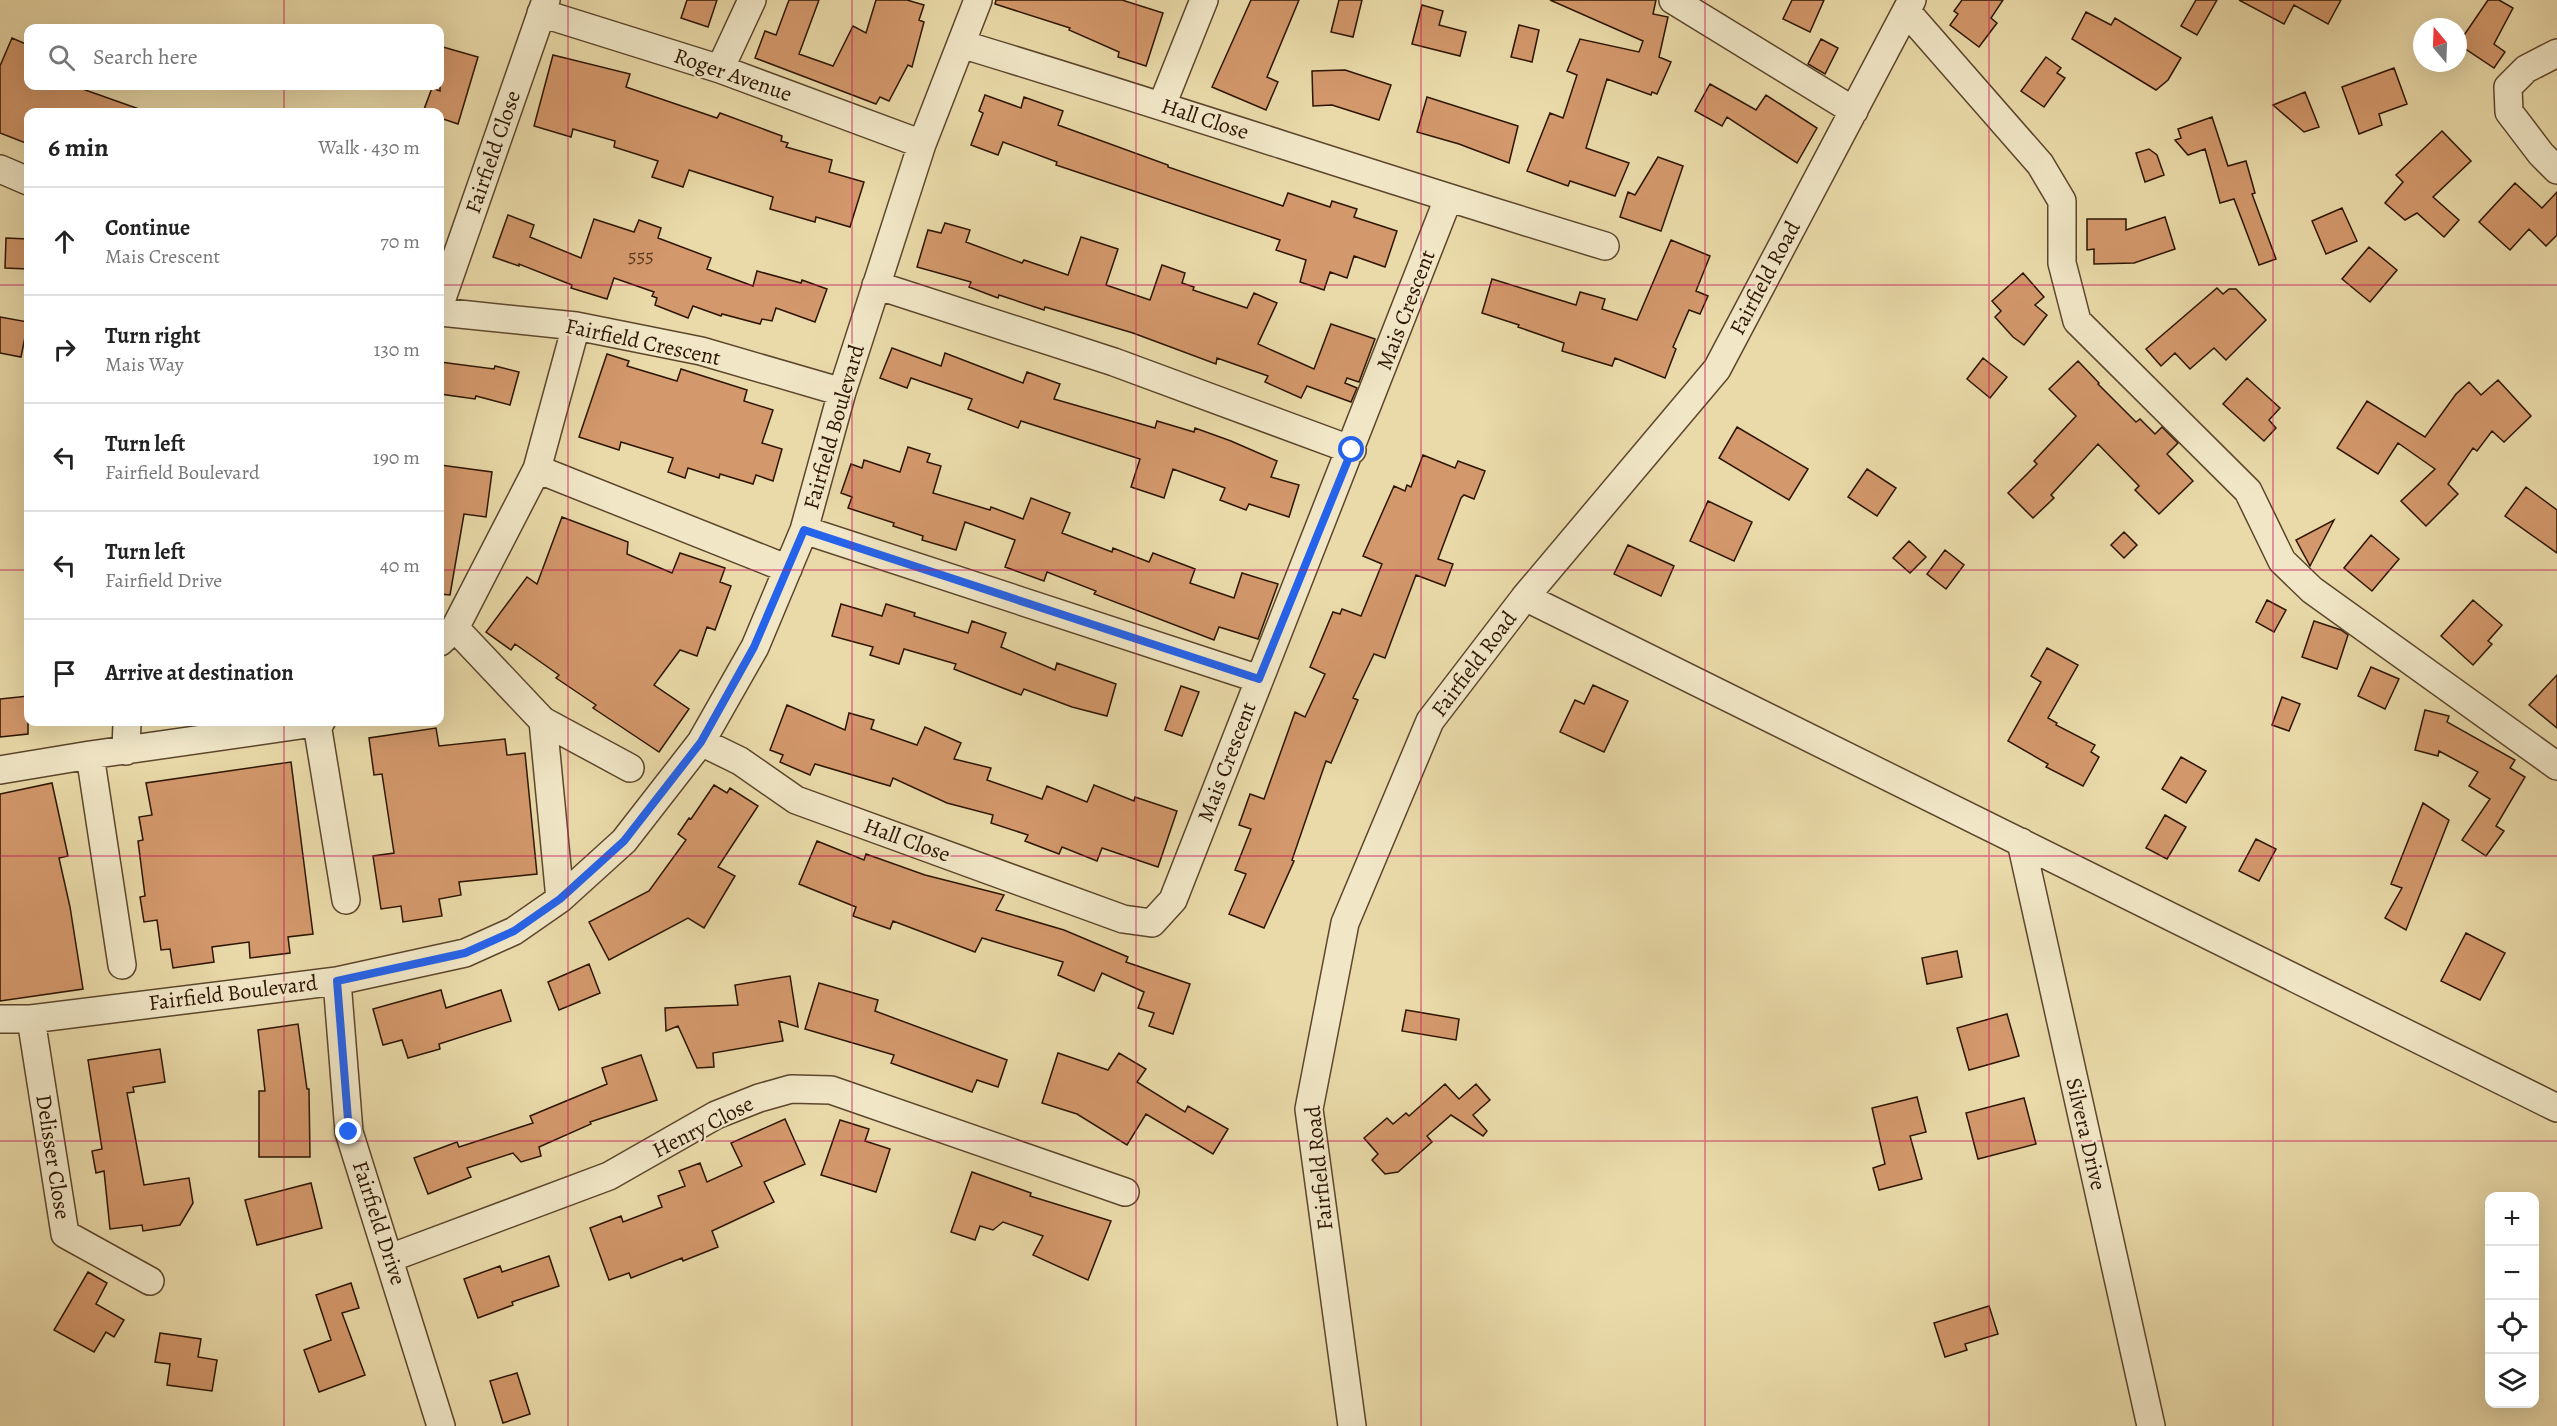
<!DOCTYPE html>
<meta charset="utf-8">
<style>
body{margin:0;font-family:Alegreya,serif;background:#f6f6f6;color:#222}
.controls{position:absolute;right:18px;bottom:18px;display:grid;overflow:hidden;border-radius:12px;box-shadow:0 6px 24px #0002}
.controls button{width:54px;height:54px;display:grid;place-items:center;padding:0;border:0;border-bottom:2px solid #e0e0e0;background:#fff;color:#222;font:30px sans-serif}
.compass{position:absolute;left:2413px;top:18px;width:54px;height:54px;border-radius:50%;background:#fff;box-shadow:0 6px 24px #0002;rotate:341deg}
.stop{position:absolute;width:18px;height:18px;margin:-14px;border:4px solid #2563eb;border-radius:50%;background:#fff}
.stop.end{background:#2563eb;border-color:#fff;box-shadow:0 2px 6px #0008}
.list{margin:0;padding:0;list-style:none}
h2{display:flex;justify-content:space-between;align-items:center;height:78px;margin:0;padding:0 24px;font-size:26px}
h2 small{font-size:20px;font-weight:400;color:#767676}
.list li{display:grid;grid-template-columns:39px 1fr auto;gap:18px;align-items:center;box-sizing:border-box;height:108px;padding:0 24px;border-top:2px solid #e0e0e0}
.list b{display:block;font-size:22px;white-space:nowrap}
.list p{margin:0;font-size:20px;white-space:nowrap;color:#767676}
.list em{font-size:20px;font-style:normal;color:#767676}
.icon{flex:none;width:33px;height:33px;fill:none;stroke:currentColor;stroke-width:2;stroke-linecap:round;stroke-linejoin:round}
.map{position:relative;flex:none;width:2557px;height:1426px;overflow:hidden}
.search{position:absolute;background:#fff;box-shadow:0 6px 24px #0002;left:24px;top:24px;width:420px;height:66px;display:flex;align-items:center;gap:15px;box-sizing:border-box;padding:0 21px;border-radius:12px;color:#767676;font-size:22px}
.panel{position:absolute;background:#fff;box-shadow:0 6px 24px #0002;left:24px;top:108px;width:420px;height:618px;border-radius:12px}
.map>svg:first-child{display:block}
.building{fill:#d3986b;stroke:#2d1502;stroke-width:1.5}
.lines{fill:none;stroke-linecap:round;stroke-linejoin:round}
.street-casing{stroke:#5c462c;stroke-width:30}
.street{stroke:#f1e7c7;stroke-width:27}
.route{stroke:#2563eb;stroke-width:8}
.grid{fill:none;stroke:#c2185b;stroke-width:1.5;stroke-opacity:0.55}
.labels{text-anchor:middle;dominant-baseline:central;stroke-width:4.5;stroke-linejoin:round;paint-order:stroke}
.number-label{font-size:20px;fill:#56361c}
.street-label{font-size:22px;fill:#2d1502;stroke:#f1e7c7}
</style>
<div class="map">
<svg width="2557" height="1426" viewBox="0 0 2557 1426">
<rect width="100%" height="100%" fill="#eadaa9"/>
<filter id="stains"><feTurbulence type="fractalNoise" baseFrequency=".00333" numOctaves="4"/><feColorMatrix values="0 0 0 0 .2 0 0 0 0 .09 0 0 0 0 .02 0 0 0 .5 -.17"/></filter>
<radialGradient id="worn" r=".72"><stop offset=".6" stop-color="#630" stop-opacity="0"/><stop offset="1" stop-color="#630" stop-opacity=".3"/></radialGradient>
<path class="building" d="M687,0H717L708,27L681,18Z
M789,0H819L799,54L833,66L853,26L866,33L876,0H907L924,5L919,20L924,22L912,67L908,65L889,101L880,97L876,104L755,58L765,31L776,35Z
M996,0H1122L1163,13L1146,66L1118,57L1119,52L1069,30L1070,28L995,4Z
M1251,0H1299L1267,77L1278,82L1266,110L1212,87Z
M1339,0H1362L1353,37L1331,32Z
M1550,0H1656L1653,14L1668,17L1659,57L1671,62L1657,94L1652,92L1651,95L1607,79L1586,148L1629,163L1615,196L1570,181L1568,186L1527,171L1550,113L1563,118L1577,75L1567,71L1580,39L1639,52L1643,41Z
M1792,0H1824L1810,32L1783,19Z
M1962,0H2003L1991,18L1997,23L1979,47L1950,25L1958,14L1954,11Z
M2196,0H2217L2197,35L2181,26Z
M2239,0H2341L2328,24L2294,5L2284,24Z
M2488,0H2499L2513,8L2494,44L2505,52L2494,68L2458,44Z
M1422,5L1443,11L1439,25L1466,32L1460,56L1412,44Z
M2086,12L2111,25L2115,18L2181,58L2168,80L2156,90L2072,39Z
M1519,25L1539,30L1532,62L1511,57Z
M12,38L28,45V86H74L142,110V112H28V144L0,133V66Z
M1821,39L1838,48L1825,74L1808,64Z
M443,47L478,57L458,124L440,118V112H423L432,88L440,91V61Z
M553,55L630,74L626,87L717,118L720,113L782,136L781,141L788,143L786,147L832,160L829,172L864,182L850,227L816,217L815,222L770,209L773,197L689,170L683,187L652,177L658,161L614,147L615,141L573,129L571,137L534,126Z
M2046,57L2061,68L2057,73L2065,78L2044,107L2021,91Z
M2394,68L2407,104L2379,114L2382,125L2359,134L2342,87Z
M1345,70L1391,85L1379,120L1332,105L1313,106L1312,71Z
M1710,84L1756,110L1766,95L1817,128L1797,163L1727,117L1722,126L1695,111Z
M2305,92L2319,127L2304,132L2273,105Z
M985,95L1021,108L1024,97L1063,111L1058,125L1168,165V167L1283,206L1288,193L1330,207L1332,201L1357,209L1354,217L1397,231L1385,267L1354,256L1347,278L1330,272L1324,290L1300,282L1306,260L1276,250L1280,240L1056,165L1057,162L1003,142L998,155L971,145L983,113L979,111Z
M1427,97L1518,126L1509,163L1459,144L1417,132Z
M2212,117L2228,166L2246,161L2255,193L2252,194L2276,259L2259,265L2234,199L2220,203L2205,149L2188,155L2175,140L2181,138L2178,129Z
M2442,131L2471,161L2433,197L2459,220L2444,237L2417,213L2405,220L2385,203L2403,182L2396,175Z
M2149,149L2157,155L2164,175L2145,182L2136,153Z
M1658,157L1683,166L1661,231L1620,217L1628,192L1635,195Z
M2515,183L2542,208L2557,192V235L2546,246L2529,229L2510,250L2479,222Z
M2342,208L2357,241L2326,254L2312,221Z
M508,215L534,225L530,237L581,258L594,219L634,232L639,220L661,228L658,238L711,258L707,269L753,286L757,271L801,283L802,280L827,289L815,322L776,308L772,321L762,319L760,324L722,314L721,316L693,306L688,318L655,305L657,298L652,296L654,292L614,278L607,299L571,288L572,285L519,264V266L493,257Z
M2165,217L2175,249L2134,263L2094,264V249L2087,250V219H2126V230Z
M945,223L970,230L966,242L1022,263L1024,260L1068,275L1081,237L1118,249L1106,285L1150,300L1162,265L1185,273L1182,283L1194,287L1193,290L1247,308L1254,293L1277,303L1258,344L1314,369L1331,324L1375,339L1359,382L1347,378L1345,383L1357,388L1351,402L1307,386L1301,398L1265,382L1268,376L1217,358L1216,364L1133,333L1045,307L1044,310L999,295L998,298L969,287L971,282L917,267L928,230L941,233Z
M6,238L28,239V269L5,268Z
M1671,240L1710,256L1696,291L1708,296L1700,314L1689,310L1673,347L1676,349L1665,378L1615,358L1612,366L1562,351L1564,343L1518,327L1519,325L1482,313L1492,279L1576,305L1580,292L1605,299L1602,309L1637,320Z
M2369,247L2397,270L2370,302L2342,279Z
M2023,273L2044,297L2035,305L2047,315L2024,345L2013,337L1995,317L2001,311L1992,301Z
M2217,288L2223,294L2229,289H2236L2266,320L2226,360L2214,348L2190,369L2175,353L2161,366L2146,349Z
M0,317L28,322L21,357L0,353Z
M892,348L941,366L945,353L1023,383L1027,372L1060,384L1054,399L1155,428L1157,421L1194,432L1195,428L1231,441L1277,461L1271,477L1299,485L1289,517L1249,504L1246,510L1220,500L1225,488L1173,469L1164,498L1131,487L1140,459L1021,421L1018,428L968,409L972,399L911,378L907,388L880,378Z
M607,354L629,361L627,366L677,381L681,369L747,390L744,401L773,410L762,443L782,449L773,481L756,475L753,484L720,474L719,478L688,468L685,478L668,472L673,458L621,442L619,450L579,437Z
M1983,358L2007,377L1990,398L1967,379Z
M2078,361L2099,383L2098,384L2136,422L2140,419L2155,434L2162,427L2178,443L2167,454L2193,481L2159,514L2135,490L2139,486L2098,444L2051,495L2054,498L2033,518L2008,493L2037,464L2034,461L2076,416L2049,389Z
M440,362L494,369L495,366L519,372L510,405L476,396L475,399L440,394Z
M2247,378L2280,408L2269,420L2276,428L2264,441L2223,404Z
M2498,380L2531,416L2504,442L2492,431L2477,451L2473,448L2448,484L2458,494L2426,526L2401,501L2435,469L2398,443L2378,474L2337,448L2367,401L2425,437L2456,394L2469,382L2481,395Z
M1737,427L1808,469L1789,500L1719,458Z
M908,447L930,454L927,462L941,466L933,493L990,510L991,507L1023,519L1031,498L1070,513L1062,533L1112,552L1113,548L1149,562L1153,553L1195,569L1190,583L1234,598L1242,573L1278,584L1258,639L1219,627L1214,640L1094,594L1096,591L1047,572L1044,581L1005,567L1015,540L965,522L956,550L922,540L923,536L893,526L894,523L848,508L852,497L841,493L851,464L862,468L864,460L900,472Z
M1423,455L1455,468L1458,461L1485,471L1474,499L1464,495L1461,498L1438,559L1453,564L1445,586L1416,575L1385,658L1374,654L1353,698L1358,700L1331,763L1326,761L1292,860L1294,861L1264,928L1229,914L1246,874L1235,870L1251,829L1239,825L1250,794L1264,799L1295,712L1305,717L1325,674L1310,667L1333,612L1340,614L1342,609L1361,616L1382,564L1363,556L1394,486L1405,491L1407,485L1411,487Z
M440,465L492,472L486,517L464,514L450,595L440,594Z
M1867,469L1896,488L1877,516L1848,497Z
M2526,487L2557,510V553L2505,516Z
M1708,501L1752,522L1734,561L1690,541Z
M562,517L628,542L627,554L672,573L680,553L725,568L720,582L731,586L715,630L707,627L697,656L680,650L654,685L689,709L659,752L593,708L596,705L556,678L559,675L515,644L511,650L486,632L527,577L537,584Z
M2334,520L2310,566L2296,540Z
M2124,532L2137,545L2124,558L2111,545Z
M2371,535L2399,559L2372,591L2344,568Z
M1909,541L1926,557L1910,573L1893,558Z
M1628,545L1674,566L1661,596L1614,574Z
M1945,550L1964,565L1946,589L1927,574Z
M2267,600L2286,610L2274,632L2256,622Z
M2473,600L2502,625L2488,641L2492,644L2473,665L2441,636Z
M841,604L882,616L886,604L915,613L914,616L968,633L972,621L1006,633L1001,647L1055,670L1057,663L1116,684L1107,716L1072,707L1024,689L1021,695L954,669L956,664L904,649L899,664L870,655L873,647L832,636Z
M2314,621L2341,630L2348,635L2337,669L2302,657Z
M2047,648L2078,665L2048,718L2057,723L2056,725L2095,745L2091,752L2099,757L2083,786L2046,767L2048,764L2008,741L2041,682L2031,676Z
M2371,667L2399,679L2385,709L2358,696Z
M2557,675V728L2529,705Z
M1593,685L1628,701L1604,752L1560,732L1575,700L1584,704Z
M1181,686L1199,692L1182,736L1165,730Z
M28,696V734L0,737V699Z
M2282,697L2300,704L2289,731L2272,725Z
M787,705L845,730L849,713L874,720L871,729L917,745L925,727L961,743L954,759L991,768L987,780L1042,799L1047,786L1087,802L1094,785L1134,801L1135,797L1177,811L1158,867L1102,848L1097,861L1062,847L1059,854L1025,841L1028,835L991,823L993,815L947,803L893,778L890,786L815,764L810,775L780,762L783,755L770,750Z
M2425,710L2449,716L2447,722L2515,760L2510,768L2525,777L2496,826L2504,831L2486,856L2462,840L2490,799L2469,786L2478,772L2439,751L2438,756L2415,750Z
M436,728L439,746L505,739L507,755L525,753L537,874L459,882L461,895L439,899L442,916L403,922L401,906L381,909L373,856L394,853L382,774L374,775L369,738Z
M2181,757L2206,771L2186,803L2162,789Z
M291,762L313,934L288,937L290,953L250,958L249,942L212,947L214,962L173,968L170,949L161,950L157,920L144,922L140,897L145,896L138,841L143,840L139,817L152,815L146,783Z
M52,783L68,856L59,858L70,907L83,989L0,1001V794Z
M714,785L727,793L730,788L758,806L718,867L735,876L704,928L688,918L609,960L589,922L649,891L686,840L678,834L689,818L691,819Z
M2423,803L2449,820L2406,930L2385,918L2402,888L2391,884Z
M2165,815L2186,827L2167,859L2146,848Z
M2256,839L2276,849L2259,881L2239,871Z
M817,841L864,860L866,854L925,875L1004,895L996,910L1064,930L1128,957L1126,962L1190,984L1173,1034L1149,1026L1154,1013L1138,1008L1144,992L1102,973L1094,991L1058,975L1063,962L982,938L975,952L893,921L890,929L853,916L856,907L799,884Z
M2466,933L2505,953L2480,1000L2441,981Z
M1957,951L1962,977L1927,984L1922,958Z
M589,964L600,993L559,1010L548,982Z
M790,976L798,1027L779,1021L783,1041L713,1053L714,1067L697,1068L678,1026L666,1031L665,1008L738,1005L735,985Z
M819,983L878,1000L875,1011L1007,1060L998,1087L977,1080L972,1092L891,1063L894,1055L805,1029Z
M441,990L446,1008L501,990L511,1021L439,1044L440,1049L408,1058L402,1040L383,1045L373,1009Z
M1406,1010L1459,1019L1456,1040L1402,1031Z
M2007,1014L2019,1056L1969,1070L1957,1028Z
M298,1024L307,1089H309L310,1157H259V1091H265L258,1030Z
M160,1049L165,1082L133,1087L134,1092L127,1093L144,1185L189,1178L193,1203L180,1225L143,1231L142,1225L110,1229L104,1171L96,1173L92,1151L102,1149L88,1060Z
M1058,1053L1108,1070L1119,1053L1146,1069L1137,1082L1185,1112L1188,1106L1228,1129L1213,1154L1146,1114L1127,1145L1077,1114L1042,1103Z
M641,1055L657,1100L590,1122L591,1124L539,1147L541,1156L521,1162L513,1153L467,1168L471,1177L428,1194L414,1158L457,1142L459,1147L533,1123L530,1116L607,1084L602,1068Z
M1445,1084L1459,1099L1476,1084L1490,1100L1473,1115L1487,1131L1483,1136L1451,1115L1427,1136L1432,1142L1398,1172L1385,1174L1372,1160L1378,1154L1364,1138L1387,1118L1393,1124L1406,1113L1409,1116Z
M1917,1097L1926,1132L1910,1136L1922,1179L1879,1190L1873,1168L1885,1164L1872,1108Z
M2024,1098L2036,1144L1978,1159L1966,1113Z
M785,1119L805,1164L764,1182L774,1202L712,1231L718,1247L683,1261L682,1258L631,1278L629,1273L609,1280L590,1228L621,1216L623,1222L662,1207L658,1196L685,1186L679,1171L700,1163L707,1182L742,1166L731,1143Z
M840,1120L869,1129L865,1141L890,1149L876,1192L821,1175Z
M972,1172L1031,1193L1030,1196L1111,1221L1088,1280L1033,1255L1043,1236L1003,1222L993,1230L980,1226L975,1240L951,1232Z
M311,1183L322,1228L257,1245L245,1200Z
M549,1256L559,1286L512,1302L513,1305L478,1318L464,1279L500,1266L502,1272Z
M88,1272L107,1283L96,1304L124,1320L114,1337L106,1332L94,1352L54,1330Z
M351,1283L359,1308L342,1313L365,1375L319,1392L304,1350L331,1340L316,1295Z
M1989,1306L1998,1334L1965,1344L1967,1350L1945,1357L1934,1323Z
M160,1333L201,1339L198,1357L217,1360L212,1391L167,1385L170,1364L155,1362Z
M517,1373L530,1414L503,1423L490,1381Z"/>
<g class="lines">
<defs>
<path id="street" d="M1673,0L1854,111
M1907,12L2040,164L2062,201V263L2077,321L2248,491L2282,561L2312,590L2557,766
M541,13L720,69L922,144
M961,44C1176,109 1390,181 1605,246
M2557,53L2526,69L2508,87L2509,112L2541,154L2557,170
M720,69L752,0
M1162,105L1204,0
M0,169L28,181
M876,285L1114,362L1352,450
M440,304L546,0
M440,312L576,326L701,351L842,392
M537,469L788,569
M804,530L1259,679
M1525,597L2557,1108
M455,628L543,721L630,768
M440,642L455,628L537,469L576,326
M543,721L560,899
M317,724L346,900
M701,742L740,761L796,800L1123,919L1152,923L1173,900L1448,199
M126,751L127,722
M90,755L122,965
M0,770L90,755L321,722
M2021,842L2151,1426
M337,981L349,1132L441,1426
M0,1019H31L337,981L465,953L514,931L560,899L624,841L701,742L755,647L804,530L842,392L922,144L978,0
M31,1019L65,1234L150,1281
M390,1258L609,1176L716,1115L759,1098L791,1089L831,1090L1125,1192
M1352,1426L1309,1109L1345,923L1430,721L1525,597L1717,369L1912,0"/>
</defs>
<use href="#street" class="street-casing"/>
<use href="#street" class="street"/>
</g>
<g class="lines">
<path class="route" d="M349,1132L337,981L465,953L514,931L560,899L624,841L701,742L754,647L804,530L1259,679L1352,450"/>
</g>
<path class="grid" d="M284,0V28M568,0V1426M852,0V1426M1136,0V1426M1421,0V1426M1705,0V1426M1989,0V1426M2273,0V1426M284,86V112M0,285H28M440,285H2557M0,570H28M440,570H2557M284,722V1426M0,856H2557M0,1141H2557"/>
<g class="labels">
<g class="number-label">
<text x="641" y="255">555</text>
</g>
<g class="street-label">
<text transform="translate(733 75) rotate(19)">Roger Avenue</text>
<text transform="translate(1205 119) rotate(18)">Hall Close</text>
<text transform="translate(493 152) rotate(-71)">Fairfield Close</text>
<text transform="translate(1765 278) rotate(-62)">Fairfield Road</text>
<text transform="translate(1406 310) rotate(-69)">Mais Crescent</text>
<text transform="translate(643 342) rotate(12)">Fairfield Crescent</text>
<text transform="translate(834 427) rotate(-74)">Fairfield Boulevard</text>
<text transform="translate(1474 664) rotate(-53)">Fairfield Road</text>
<text transform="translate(1227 762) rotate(-69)">Mais Crescent</text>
<text transform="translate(907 840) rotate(20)">Hall Close</text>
<text transform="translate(233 993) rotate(-7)">Fairfield Boulevard</text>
<text transform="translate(703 1127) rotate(-27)">Henry Close</text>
<text transform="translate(2086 1134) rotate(77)">Silvera Drive</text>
<text transform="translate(53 1157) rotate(81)">Delisser Close</text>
<text transform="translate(1319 1168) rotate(-96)">Fairfield Road</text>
<text transform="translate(379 1223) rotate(72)">Fairfield Drive</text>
</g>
</g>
<rect width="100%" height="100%" filter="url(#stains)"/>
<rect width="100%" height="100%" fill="url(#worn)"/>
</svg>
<div class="controls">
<button>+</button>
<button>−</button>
<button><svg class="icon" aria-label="locate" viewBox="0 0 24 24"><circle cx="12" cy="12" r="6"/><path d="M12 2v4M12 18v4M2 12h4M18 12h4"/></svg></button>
<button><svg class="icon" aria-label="layers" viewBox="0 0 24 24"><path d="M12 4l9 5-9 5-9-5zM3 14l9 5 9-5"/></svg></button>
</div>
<svg class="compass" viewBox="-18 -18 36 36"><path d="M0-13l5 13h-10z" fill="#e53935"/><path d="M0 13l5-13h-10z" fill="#767676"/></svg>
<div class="stop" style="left:1352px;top:450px"></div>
<div class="stop end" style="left:349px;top:1132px"></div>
<div class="search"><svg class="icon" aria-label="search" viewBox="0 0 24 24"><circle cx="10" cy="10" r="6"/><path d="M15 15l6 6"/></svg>Search here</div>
<section class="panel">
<h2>6 min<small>Walk · 430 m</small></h2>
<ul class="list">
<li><svg class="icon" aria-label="ahead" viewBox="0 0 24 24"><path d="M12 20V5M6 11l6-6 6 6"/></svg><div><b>Continue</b><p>Mais Crescent</p></div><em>70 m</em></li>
<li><svg class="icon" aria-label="right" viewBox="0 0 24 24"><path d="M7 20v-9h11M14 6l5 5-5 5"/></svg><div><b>Turn right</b><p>Mais Way</p></div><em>130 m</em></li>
<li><svg class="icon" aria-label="left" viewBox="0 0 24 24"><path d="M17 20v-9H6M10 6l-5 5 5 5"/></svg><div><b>Turn left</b><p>Fairfield Boulevard</p></div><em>190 m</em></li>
<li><svg class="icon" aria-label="left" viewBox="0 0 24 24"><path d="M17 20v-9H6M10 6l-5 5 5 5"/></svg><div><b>Turn left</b><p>Fairfield Drive</p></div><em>40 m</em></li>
<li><svg class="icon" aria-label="arrive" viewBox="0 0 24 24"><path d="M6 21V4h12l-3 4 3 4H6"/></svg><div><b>Arrive at destination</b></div></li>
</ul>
</section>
</div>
